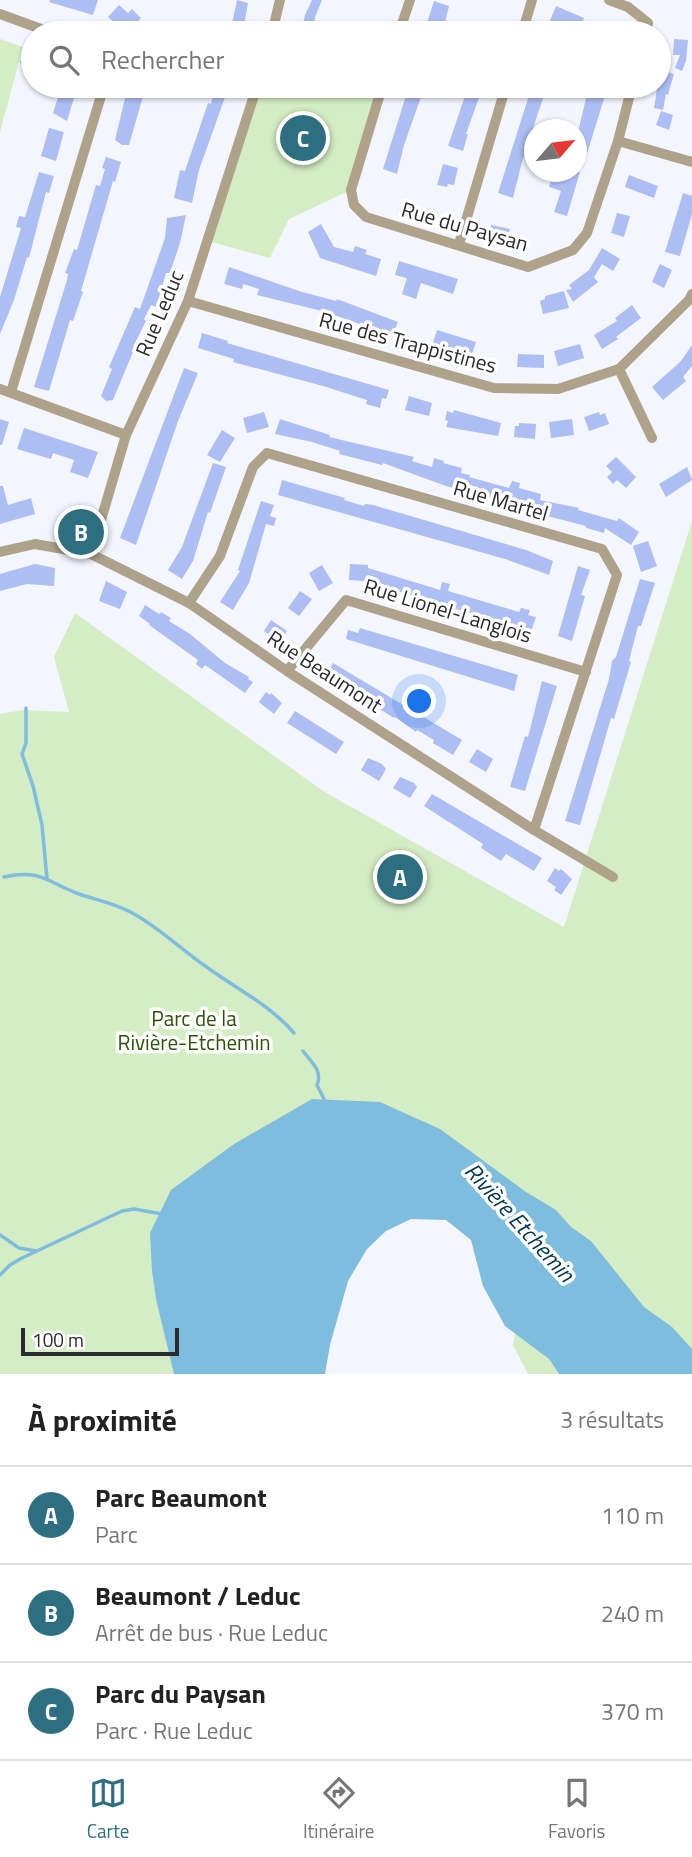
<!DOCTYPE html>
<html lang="fr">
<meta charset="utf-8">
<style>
body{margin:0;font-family:"Titillium Web",sans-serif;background:#f2f2f2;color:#222}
.compass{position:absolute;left:524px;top:119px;width:63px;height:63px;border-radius:50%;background:#fff;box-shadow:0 2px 5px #0004;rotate:62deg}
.scale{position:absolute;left:21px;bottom:18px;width:158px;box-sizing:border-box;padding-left:7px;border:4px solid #2a2b2e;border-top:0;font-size:19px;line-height:24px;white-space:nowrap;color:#2a2b2e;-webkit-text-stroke:5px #fff;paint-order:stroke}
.you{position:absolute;left:420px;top:702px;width:24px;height:24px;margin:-18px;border:5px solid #fff;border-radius:50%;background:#1a73e8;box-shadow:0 0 0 10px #1a73e833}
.badge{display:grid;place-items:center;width:46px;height:46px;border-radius:50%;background:#2d6f81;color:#fff;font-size:23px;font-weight:700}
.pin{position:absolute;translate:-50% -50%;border:4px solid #fff;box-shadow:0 2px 7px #0006}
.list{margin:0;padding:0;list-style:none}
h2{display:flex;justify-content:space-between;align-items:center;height:91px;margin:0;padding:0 28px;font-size:30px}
h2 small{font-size:23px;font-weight:400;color:#767676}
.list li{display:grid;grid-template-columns:46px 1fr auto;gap:21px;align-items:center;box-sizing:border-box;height:98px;padding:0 28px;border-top:2px solid #e0e0e0}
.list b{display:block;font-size:26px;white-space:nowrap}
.list p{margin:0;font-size:23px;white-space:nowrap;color:#767676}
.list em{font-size:23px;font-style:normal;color:#767676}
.icon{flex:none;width:38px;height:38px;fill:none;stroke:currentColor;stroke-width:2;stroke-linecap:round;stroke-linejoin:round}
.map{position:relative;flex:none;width:692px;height:1374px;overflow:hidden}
.search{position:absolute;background:#fff;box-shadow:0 2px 5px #0004;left:21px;right:21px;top:21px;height:77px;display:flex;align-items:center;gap:18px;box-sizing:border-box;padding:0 24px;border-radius:38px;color:#767676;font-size:26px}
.sheet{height:385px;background:#fff}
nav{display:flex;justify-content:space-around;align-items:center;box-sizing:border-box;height:98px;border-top:2px solid #e0e0e0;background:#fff;font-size:19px;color:#767676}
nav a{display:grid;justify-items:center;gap:4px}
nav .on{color:#2d6f81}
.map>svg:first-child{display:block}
.green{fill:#d4edc4}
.water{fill:#7fbdde}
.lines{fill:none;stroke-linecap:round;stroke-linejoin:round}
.stream{stroke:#7fbdde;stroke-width:3.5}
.building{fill:#adbef4}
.minor{stroke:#aea28b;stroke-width:10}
.labels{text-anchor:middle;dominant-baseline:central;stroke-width:7;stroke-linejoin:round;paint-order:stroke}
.street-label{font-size:21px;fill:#2a2b2e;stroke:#fff}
.park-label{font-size:21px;fill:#2d5306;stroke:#fff}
.water-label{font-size:23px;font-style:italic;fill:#00364c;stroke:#fff}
</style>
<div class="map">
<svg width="692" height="1374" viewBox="0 0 692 1374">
<rect width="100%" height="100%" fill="#f3f6fe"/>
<path class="green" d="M0,39L23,47L0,132Z
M257,86H378L351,190L289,219L270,258L208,241Z
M692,521V1374L437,1166L250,1374H0V714L23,710L69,712L54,657L75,613L323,791L564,927Z
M515,1333L549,1359L559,1374H528L513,1345Z"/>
<path class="water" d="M312,1099L380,1102L440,1129L526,1192L556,1210L571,1227L591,1241L644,1307L672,1327L692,1349V1374H559L549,1359L505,1326L483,1286L471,1240L446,1220L411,1219L386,1231L367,1249L348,1281L330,1345L325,1374H174L156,1299L152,1271L150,1233L171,1190L234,1144Z"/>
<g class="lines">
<path class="stream" d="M26,708V743L22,754L33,786L42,825L47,879
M4,877C42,869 47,882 79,894C99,901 115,903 134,914C161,929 183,951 208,968C237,989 270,1005 294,1033
M303,1051C311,1062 323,1070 317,1085L324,1099
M0,1235L19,1248L36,1251
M0,1275L10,1265L22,1258L122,1211L134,1209L162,1214"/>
</g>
<path class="building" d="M50,0H98L93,15L49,2Z
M237,0L248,3L243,31L231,29Z
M312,0H322L315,17L313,33H301L305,15Z
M434,1L449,6L443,31L426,26Z
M119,5L128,13L132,9L141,18L137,22L141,26L133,33H126L108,17Z
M556,6L584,18L578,33H572L549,23Z
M485,21L501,25L499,33H482Z
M674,39L688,40L686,61L682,71L675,68L680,55H673Z
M25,45L33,47V67L20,63Z
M660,70L674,74L668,95L666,94L663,110L654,108Z
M128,86H146L129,145H122L115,140Z
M215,86H229L199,170L192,203L174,198L180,170L185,171L208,103L211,104Z
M409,86H425L404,145L397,174L383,169Z
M532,86H547L522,162L513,198L498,193Z
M589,86H604L603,90L606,92L583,167L577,165V136Z
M467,90L480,95L466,134H468L463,151L448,146Z
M59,94L74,98L67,121L53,113Z
M661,111L673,115L669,130L656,125Z
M49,128L64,132L56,161L41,156Z
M106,157L121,162L115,182L113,181L81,291L83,292L73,321L70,320L49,391L34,387L67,280L68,274L65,273L74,249L77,250L96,185L100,186L105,169L102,168Z
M443,164L458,168L454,185L448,184L447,187L437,185Z
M39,172L54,176L49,193L46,192L29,258L27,257L14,300L0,334V297L21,228L16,227L19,216L25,217Z
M566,172H580L567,216L554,212L561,191L549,187L552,177L563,181Z
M629,175L658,186L654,198L625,187Z
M683,193L692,196V214L680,256L665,252Z
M617,213L630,216L624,237L611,233Z
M186,215L180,243L170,273H166L156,307L151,305L144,319L146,321L133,347H135L113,400L106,401L101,396L112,369L109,367L135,307L140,309L165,238L167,218Z
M321,224L334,247L353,252L355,246L367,250L365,254L381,259L376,276L320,258L308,232Z
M491,225L510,229L506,244L487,240Z
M602,248L620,259L613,271L602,264L594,277L598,282L573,302L566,290L572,289L569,285L589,270Z
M399,261L458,279L453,294L421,283L416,299L402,294L407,278L395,275Z
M660,264L672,270L664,288L652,282Z
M229,267L299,291L336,301L337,299L398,322L393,334L361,322L360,324L322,311L257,295L259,289L243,284L242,289L224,284Z
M564,291L569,308L543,314L540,301L545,299V296Z
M632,305L641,318L616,337L618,339L602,349L594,335L617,321L615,318Z
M437,330L476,342L471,357L432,346Z
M202,333L228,341L227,343L389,390L386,399L382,398L380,408L366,404L367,400L323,386L233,362L234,359L198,348Z
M580,344L584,358L558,366L554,351Z
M692,345V366L683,377L686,381L663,400L652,387L681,361Z
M518,354L544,355V368L517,367Z
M184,368L198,373L178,421L136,545L120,538Z
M409,396L432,403L429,416L405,410Z
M454,410L501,423L498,436L446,427L448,421L445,420L447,411L453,413Z
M264,412L269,427L247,433L243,418Z
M599,412L600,415L605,413L609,424L589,431L584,417Z
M0,419L9,422L2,445H0Z
M280,419L330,435L329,437L414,457L412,461L432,467L434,458L444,461L443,463L462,468L461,473L470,475L469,477L509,488L512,481L520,483L519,488L541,494L540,500L579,508L578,510L617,521L619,518L639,532L631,545L605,528L604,533L586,528V526L524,510L525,507L446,486L383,463L382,465L339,454L340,451L312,442L275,434Z
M572,419L574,435L551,438L549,422Z
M519,423L536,424L535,439L514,437L515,426H519Z
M24,428L98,452L88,478L70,472L74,460L53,453L51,459L17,449Z
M222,430L235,438L220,462L207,455Z
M616,457L636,477L626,488L617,480L613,484L607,477L612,472L606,466Z
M213,463L226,467L210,513L208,512L193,561L182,579L168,570L182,547Z
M687,467L692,480L666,497L659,484Z
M282,480L345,498L344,500L364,506L365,504L373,505L526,550L553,561L549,575L505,559L278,495Z
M0,486H3L8,505L31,498L35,514L0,524Z
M261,501L274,505L270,516L276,518L274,526L266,524L249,583L233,610L220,602L240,571L238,570Z
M648,541L657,566L641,572L633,546Z
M35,564L55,568L54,586L27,584L0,591V574Z
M350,564L368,565V568L440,590L442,582L450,584L448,591L519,612L521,608L530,610L528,615L536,617L531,632L394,590L393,592L375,587L376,582L349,580Z
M322,565L333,583L319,591L309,573Z
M578,566L590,570L581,595L585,596L572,641L558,636Z
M640,579L655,583L641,626H638L629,661L631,662L614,719L611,718L580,825L565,821L609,679L612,661L616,657Z
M106,581L127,592L120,609L99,601Z
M300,591L312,599L299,616L288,608Z
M145,605L159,614L161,612L171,618L169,621L190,634L225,663L249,677L248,679L253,682L245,693L205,665L202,669L196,664L198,660L149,625L150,624L139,616Z
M271,620L287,631L279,643L264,631Z
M360,628L518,675L514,691L346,639L348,630L358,633Z
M333,663L462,740L453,755L433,743L434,740L417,730L416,732L395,717L394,718L325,675Z
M542,681L557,686L525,791L510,787L525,736L528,737Z
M266,692L270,695L271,693L282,703L274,714L259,702Z
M295,711L344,742L336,754L287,723Z
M477,749L493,759L486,772L469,762Z
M368,758L382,764L386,769L379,781L361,770Z
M400,777L414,783L417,787L410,798L393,788Z
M432,794L542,858L534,871L506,854L501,861L481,848L483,844L424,806Z
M555,868L559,871L561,869L572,879L561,895L554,890L556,887L547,881Z"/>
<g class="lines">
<path class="minor" d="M609,0L628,7L648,23L646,33
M0,14L52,33
M272,33L280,0
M399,33L410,0
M522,33L532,0
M378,86L382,87L351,190L354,205L366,217L528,267L573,250L587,233L618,141
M632,86L618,141L692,162
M459,244L506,86
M188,301L494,388L558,389L619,369L689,300L692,294
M619,369L652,438
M0,389L126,435
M11,392L104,86
M0,552L35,544L91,554L189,603L287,671L534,830L613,877
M91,554L126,435L188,301L257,86
M189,603L220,556L253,467L267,453L602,549L617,575L534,830
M287,671L346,600L586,672"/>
</g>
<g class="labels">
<g class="street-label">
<text transform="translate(465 226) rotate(16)">Rue du Paysan</text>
<text transform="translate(159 313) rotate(-67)">Rue Leduc</text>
<text transform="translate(408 342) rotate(15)">Rue des Trappistines</text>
<text transform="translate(501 500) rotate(16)">Rue Martel</text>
<text transform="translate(448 610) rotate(17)">Rue Lionel-Langlois</text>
<text transform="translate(325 671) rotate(33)">Rue Beaumont</text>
</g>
<g class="park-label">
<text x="194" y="1018">Parc de la<tspan x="194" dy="24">Rivière-Etchemin</tspan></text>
</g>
<g class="water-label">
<text transform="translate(520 1222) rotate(48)">Rivière Etchemin</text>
</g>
</g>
</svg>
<svg class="compass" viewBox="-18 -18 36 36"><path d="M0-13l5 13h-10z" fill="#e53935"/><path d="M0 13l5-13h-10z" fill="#767676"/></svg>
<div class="scale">100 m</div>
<div class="you"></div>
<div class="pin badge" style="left:400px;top:877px">A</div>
<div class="pin badge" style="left:81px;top:532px">B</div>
<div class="pin badge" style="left:303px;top:138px">C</div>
<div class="search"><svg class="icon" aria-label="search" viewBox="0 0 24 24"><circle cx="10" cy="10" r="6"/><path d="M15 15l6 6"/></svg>Rechercher</div>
</div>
<section class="sheet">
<h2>À proximité<small>3 résultats</small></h2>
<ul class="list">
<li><span class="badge">A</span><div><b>Parc Beaumont</b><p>Parc</p></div><em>110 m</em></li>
<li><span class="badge">B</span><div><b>Beaumont / Leduc</b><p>Arrêt de bus · Rue Leduc</p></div><em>240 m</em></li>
<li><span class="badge">C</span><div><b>Parc du Paysan</b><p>Parc · Rue Leduc</p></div><em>370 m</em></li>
</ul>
</section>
<nav>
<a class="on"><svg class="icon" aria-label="map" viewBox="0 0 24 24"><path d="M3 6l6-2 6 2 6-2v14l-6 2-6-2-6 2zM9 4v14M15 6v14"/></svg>Carte</a>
<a><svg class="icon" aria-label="directions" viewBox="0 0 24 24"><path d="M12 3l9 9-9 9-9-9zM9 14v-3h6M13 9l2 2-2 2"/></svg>Itinéraire</a>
<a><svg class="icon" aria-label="saved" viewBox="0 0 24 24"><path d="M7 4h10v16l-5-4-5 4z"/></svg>Favoris</a>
</nav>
